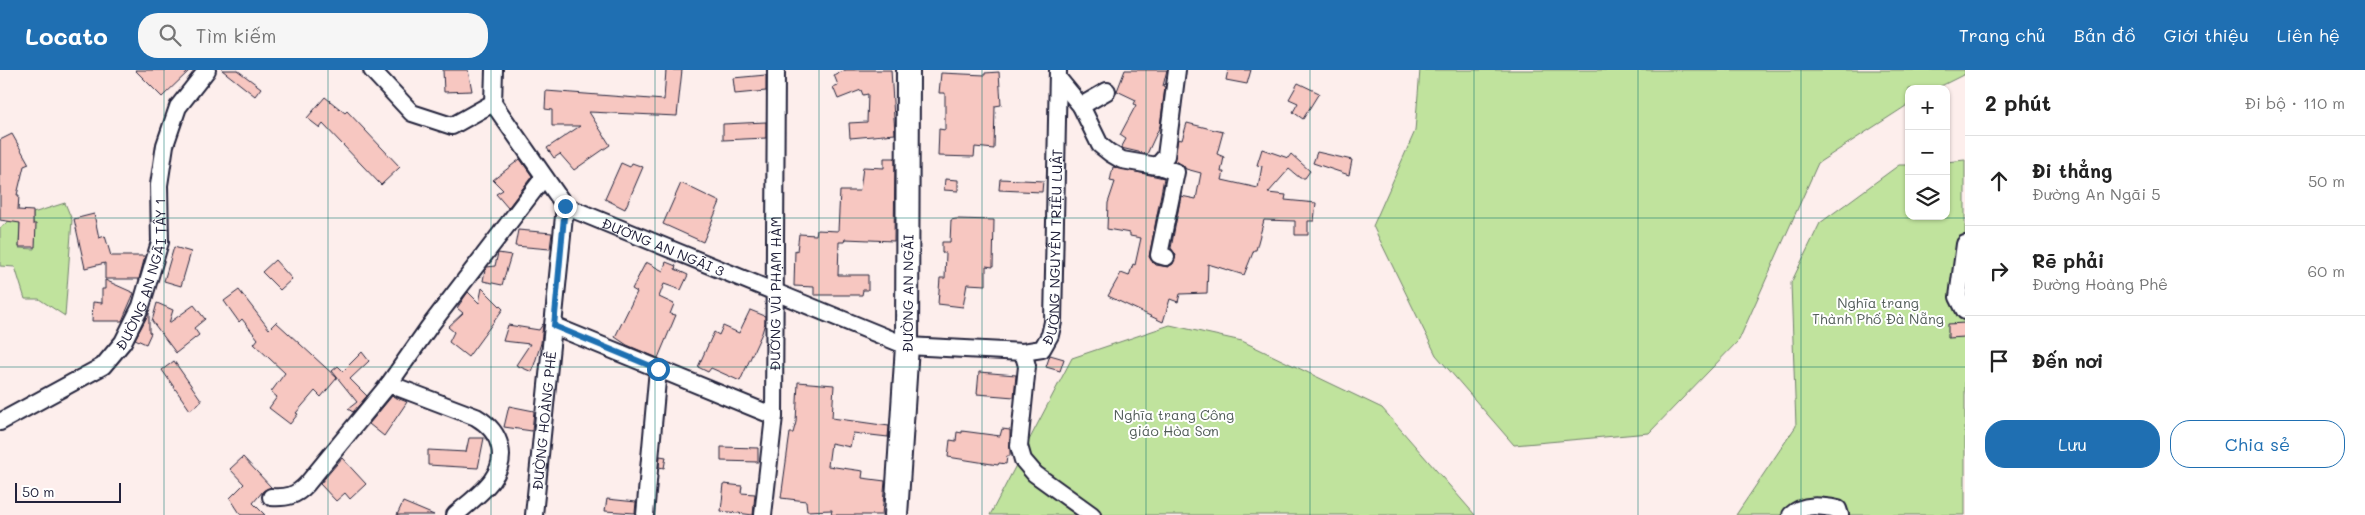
<!DOCTYPE html>
<html lang="vi">
<meta charset="utf-8">
<style>
body{margin:0;font-family:Mali,sans-serif;background:#f6f6f6;color:#222}
.controls{position:absolute;right:15px;top:15px;display:grid;overflow:hidden;border-radius:10px;box-shadow:0 1px 4px #0004}
.controls button{width:45px;height:45px;display:grid;place-items:center;padding:0;border:0;border-bottom:1px solid #e0e0e0;background:#fff;color:#222;font:25px sans-serif}
.scale{position:absolute;left:15px;bottom:12px;width:106px;box-sizing:border-box;padding-left:5px;border:2px solid #22223b;border-top:0;font-size:14px;line-height:18px;white-space:nowrap;color:#22223b;-webkit-text-stroke:4px #fff;paint-order:stroke}
.stop{position:absolute;width:15px;height:15px;margin:-11px;border:4px solid #1f6fb2;border-radius:50%;background:#fff}
.stop.end{background:#1f6fb2;border-color:#fff;box-shadow:0 1px 5px #0008}
.list{margin:0;padding:0;list-style:none}
h2{display:flex;justify-content:space-between;align-items:center;height:65px;margin:0;padding:0 20px;font-size:21px}
h2 small{font-size:16px;font-weight:400;color:#767676}
.list li{display:grid;grid-template-columns:32px 1fr auto;gap:15px;align-items:center;box-sizing:border-box;height:90px;padding:0 20px;border-top:1px solid #e0e0e0}
.list b{display:block;font-size:19px;white-space:nowrap}
.list p{margin:0;font-size:16px;white-space:nowrap;color:#767676}
.list em{font-size:16px;font-style:normal;color:#767676}
.actions{display:flex;gap:10px;padding:15px 20px}
.actions a{flex:1;padding:11px 0;border:1px solid #1f6fb2;border-radius:20px;text-align:center;font-size:18px;color:#1f6fb2}
.actions .main{background:#1f6fb2;color:#fff}
.icon{flex:none;width:28px;height:28px;fill:none;stroke:currentColor;stroke-width:2;stroke-linecap:round;stroke-linejoin:round}
.map{position:relative;flex:none;width:1965px;height:445px;overflow:hidden}
header{display:flex;align-items:center;gap:30px;box-sizing:border-box;height:70px;padding:0 25px;background:#1f6fb2;color:#fff}
header strong{font-size:24px}
nav{display:flex;gap:28px;margin-inline-start:auto;font-size:18px}
.search{width:350px;height:45px;background:#f6f6f6;display:flex;align-items:center;gap:12px;box-sizing:border-box;padding:0 18px;border-radius:20px;color:#767676;font-size:19px}
main{display:flex}
aside{flex:1;background:#fff}
.map>svg:first-child{display:block}
.green{fill:#c0e39d;stroke:#71826c}
.building{fill:#f7c7c1;stroke:#22223b}
.lines{fill:none;stroke-linecap:round;stroke-linejoin:round}
.minor-casing{stroke:#22223b;stroke-width:20}
.secondary-casing{stroke:#22223b;stroke-width:26}
.minor{stroke:#fff;stroke-width:16}
.secondary{stroke:#fff;stroke-width:22}
.route{stroke:#1f6fb2;stroke-width:6}
.grid{fill:none;stroke:#0f766e;stroke-width:1;stroke-opacity:0.55}
.labels{text-anchor:middle;dominant-baseline:central;stroke-width:4;stroke-linejoin:round;paint-order:stroke}
.street-label{font-size:14px;fill:#22223b;stroke:#fff}
.park-label{font-size:14px;fill:#515c58;stroke:#fff}
</style>
<header>
<strong>Locato</strong>
<div class="search"><svg class="icon" aria-label="search" viewBox="0 0 24 24"><circle cx="10" cy="10" r="6"/><path d="M15 15l6 6"/></svg>Tìm kiếm</div>
<nav><a>Trang chủ</a><a>Bản đồ</a><a>Giới thiệu</a><a>Liên hệ</a></nav>
</header>
<main>
<div class="map">
<svg width="1965" height="445" viewBox="0 0 1965 445">
<rect width="100%" height="100%" fill="#fdeeec"/>
<filter id="ink" filterUnits="userSpaceOnUse"><feTurbulence type="fractalNoise" baseFrequency=".02" numOctaves="2"/><feDisplacementMap in="SourceGraphic" scale="10" xChannelSelector="R" yChannelSelector="G"/><feConvolveMatrix kernelMatrix="1 2 1 2 8 2 1 2 1" color-interpolation-filters="sRGB"/></filter>
<g filter="url(#ink)">
<path class="green" d="M1420,0H1965V4L1935,19H1909V34L1818,93L1739,270L1649,363L1514,375L1436,285L1373,156L1415,61Z
M1965,90V445H1736L1796,356L1791,213L1820,153L1899,95H1909V146H1946V92Z
M65,133L72,150L65,246L39,229H25L15,197L0,196V158L20,142L19,178L34,179L33,143Z
M1170,255L1242,271L1382,338L1475,445H990L1072,288Z"/>
<path class="building" d="M135,0H190L162,27Z
M222,0H237L261,18L255,26Z
M443,0H468L472,21L444,22Z
M666,0H682L677,46L589,42L610,75L574,100L560,84L554,88L547,78L580,56H552V40L545,39L546,21L664,30Z
M846,0H891L895,64L850,68L849,53L867,52L868,24L863,25L861,20L838,29L833,17L838,15L834,5Z
M1125,0H1167L1163,16L1165,17L1160,56L1147,84L1121,78L1126,69L1120,65L1136,35L1134,34L1136,30L1117,21Z
M1228,0H1251L1247,14L1226,10Z
M999,2L1001,35L995,36L994,79L975,77L974,87L938,86L939,59L945,60V23H939L941,3L985,5V3Z
M766,5V21L735,24L733,8Z
M1298,13L1319,23L1303,49L1293,42L1298,33L1289,29Z
M325,27L345,43L347,41L400,97L381,115L323,54L320,58L307,48Z
M766,52V68L723,70V54Z
M1187,53L1223,62L1217,84L1224,87L1221,102H1224L1222,110L1258,118L1262,96L1257,95L1262,79L1288,88L1291,84L1310,101L1305,108H1300L1289,99L1268,123L1286,125L1285,130L1316,133L1314,151H1308V165H1295V151L1264,150L1256,180H1254L1244,205L1208,194L1207,223L1180,224L1178,232L1170,229L1163,252L1108,226L1121,203L1129,206L1133,194L1135,195L1141,168L1130,166V163L1107,159L1108,133L1115,112L1110,111L1113,97L1164,108L1149,187L1156,195L1168,197L1173,194L1176,185L1171,178L1181,126L1196,129L1201,103L1186,99L1183,95L1174,91L1178,69L1182,70Z
M12,64L29,94L24,96L17,125H19L18,140L33,141V154H36L35,177H19L20,153L0,150V70Z
M1317,82L1352,90L1349,105L1313,93Z
M884,88H895L894,171L845,169L844,172H839L838,205H868V220H863L862,225H814V217L794,216L795,180L797,181L799,164L816,165L817,160L838,161L840,121H860L863,97L884,98Z
M520,89L532,106L508,138L496,124L503,120L493,110Z
M621,93L630,97L632,93L643,97L625,139L605,129Z
M945,109L958,110V121L944,120Z
M1000,109L1043,111L1042,122L999,120Z
M681,113L720,132L703,172L663,154Z
M94,144L99,168L105,166L111,186H145L139,209H105V193L85,198L74,149Z
M956,149L994,150L993,197L986,196V215L967,214L963,237L938,234L940,208H945L946,183H942V172H950L951,150Z
M518,160L552,163L550,179L515,176Z
M174,177L191,182L181,216L164,211Z
M498,183L511,185L502,215L483,211L485,200L487,197L495,196Z
M275,190L292,209L280,220L262,202Z
M646,192L663,201L666,192L676,196L675,199L688,205L681,220L664,214L659,227L674,234L670,244L676,245L658,288L627,275L615,267L637,222L632,219Z
M105,210L134,223L122,251H92L93,232L102,233V219H105Z
M482,218L503,239L468,287L449,272L454,262L448,257L463,243L457,238L468,222L479,233Z
M239,220L269,259L276,252L337,308L321,327L315,321L296,343L298,344L290,354L269,338L277,327L271,322L285,303L254,274L258,269L242,249L239,252L224,231Z
M157,233L173,240L169,253L194,235L205,249L194,258L199,265L176,283L152,251Z
M750,240L765,246V253L762,263L740,311L711,298L708,302L698,297L714,262L719,265L723,256L739,263Z
M149,243V262L151,263L146,274L135,269Z
M1965,253V267L1948,268V254Z
M543,254L541,273L532,302L516,295L530,274L503,271L508,255L539,260Z
M362,282L369,291L350,309L367,326L353,342L348,339L357,332L332,301L338,296L343,301Z
M1050,285L1064,289L1060,301L1046,297Z
M174,291L202,331L190,340L162,300Z
M979,302L1016,305L1014,327L977,324Z
M798,312L834,315L832,348L889,356L888,367L853,363L850,377L831,373L828,396L863,401L862,408L885,411L882,445H831L832,440L807,441L806,431L781,428L790,363H793L796,352Z
M392,326L407,332L384,366L369,354Z
M509,336L534,341L532,361L504,357Z
M1002,359L1010,360V386H1007L1006,394L999,393L998,395L948,387L950,370L956,371L957,362L962,363V361L1000,366Z
M469,368H484L478,398L428,395V380L466,382Z
M721,377L758,378V392L721,391Z
M660,386L666,387L664,398L659,397Z
M243,387L271,417L263,421L253,433L265,445H241L230,428L244,414L230,399Z
M342,388L366,414L350,429L345,423L336,431L320,414Z
M724,414L742,416L741,423L755,424L753,445L721,441Z
M607,429L636,432L635,443L605,441Z
M403,432L434,445H397Z"/>
<g class="lines">
<defs>
<g id="minor">
<path d="M372,0L412,43L452,56L493,33"/>
<path id="s1" d="M494,0L493,33L565,136L907,276L1023,282L1042,279L1050,265L1053,252L1058,0"/>
<path d="M1058,8L1081,36L1100,75L1110,83L1122,90L1157,96L1166,86L1177,0"/>
<path d="M1081,36L1107,21"/>
<path d="M1163,91L1162,97L1176,102L1159,185L1166,187"/>
<path d="M1965,174L1958,227L1965,241"/>
<path d="M554,256L774,346"/>
<path d="M1023,282L1027,296L1019,376L1023,390L1035,404L1092,445"/>
<path d="M389,314L476,347C488,354 497,363 500,377C507,407 475,427 455,445"/>
<path id="s2" d="M0,352L103,296L123,272L141,236L160,172L159,115L165,75L178,37L207,0"/>
<path d="M271,427C287,428 296,426 307,414L389,314L429,257L544,107"/>
<path id="s3" d="M534,445L565,136"/>
<path d="M645,445L658,299"/>
<path id="s4" d="M763,445L774,346L776,0"/>
<path d="M1791,445C1803,433 1822,436 1838,439L1840,445"/>
</g>
<g id="secondary">
<path id="s5" d="M896,445L907,276L908,0"/>
</g>
</defs>
<use href="#minor" class="minor-casing"/>
<use href="#secondary" class="secondary-casing"/>
<use href="#minor" class="minor"/>
<use href="#secondary" class="secondary"/>
</g>
</g>
<g class="lines" filter="url(#ink)">
<path class="route" d="M565,136L554,256L658,299"/>
</g>
<path class="grid" d="M164,0V445M328,0V445M491,0V445M655,0V445M819,0V445M982,0V445M1146,0V445M1310,0V445M1474,0V445M1638,0V445M1801,0V445M0,148H1965M0,297H1965"/>
<g class="labels">
<g class="street-label">
<text stroke="none"><textPath href="#s1" startOffset="265">ĐƯỜNG AN NGÃI 3</textPath></text>
<text stroke="none"><textPath href="#s1" startOffset="768">ĐƯỜNG NGUYỄN TRIỆU LUẬT</textPath></text>
<text stroke="none"><textPath href="#s2" startOffset="220">ĐƯỜNG AN NGÃI TÂY 1</textPath></text>
<text stroke="none"><textPath href="#s4" startOffset="222">ĐƯỜNG VŨ PHẠM HÀM</textPath></text>
<text stroke="none"><textPath href="#s5" startOffset="222">ĐƯỜNG AN NGÃI</textPath></text>
<text stroke="none"><textPath href="#s3" startOffset="95">ĐƯỜNG HOÀNG PHÊ</textPath></text>
</g>
<g class="park-label">
<text x="1878" y="232">Nghĩa trang<tspan x="1878" dy="16">Thành Phố Đà Nẵng</tspan></text>
<text x="1174" y="344">Nghĩa trang Công<tspan x="1174" dy="16">giáo Hòa Sơn</tspan></text>
</g>
</g>
</svg>
<div class="controls">
<button>+</button>
<button>−</button>
<button><svg class="icon" aria-label="layers" viewBox="0 0 24 24"><path d="M12 4l9 5-9 5-9-5zM3 14l9 5 9-5"/></svg></button>
</div>
<div class="scale">50 m</div>
<div class="stop" style="left:658px;top:299px"></div>
<div class="stop end" style="left:565px;top:136px"></div>
</div>
<aside>
<h2>2 phút<small>Đi bộ · 110 m</small></h2>
<ul class="list">
<li><svg class="icon" aria-label="ahead" viewBox="0 0 24 24"><path d="M12 20V5M6 11l6-6 6 6"/></svg><div><b>Đi thẳng</b><p>Đường An Ngãi 5</p></div><em>50 m</em></li>
<li><svg class="icon" aria-label="right" viewBox="0 0 24 24"><path d="M7 20v-9h11M14 6l5 5-5 5"/></svg><div><b>Rẽ phải</b><p>Đường Hoàng Phê</p></div><em>60 m</em></li>
<li><svg class="icon" aria-label="arrive" viewBox="0 0 24 24"><path d="M6 21V4h12l-3 4 3 4H6"/></svg><div><b>Đến nơi</b></div></li>
</ul>
<div class="actions"><a class="main">Lưu</a><a>Chia sẻ</a></div>
</aside>
</main>
